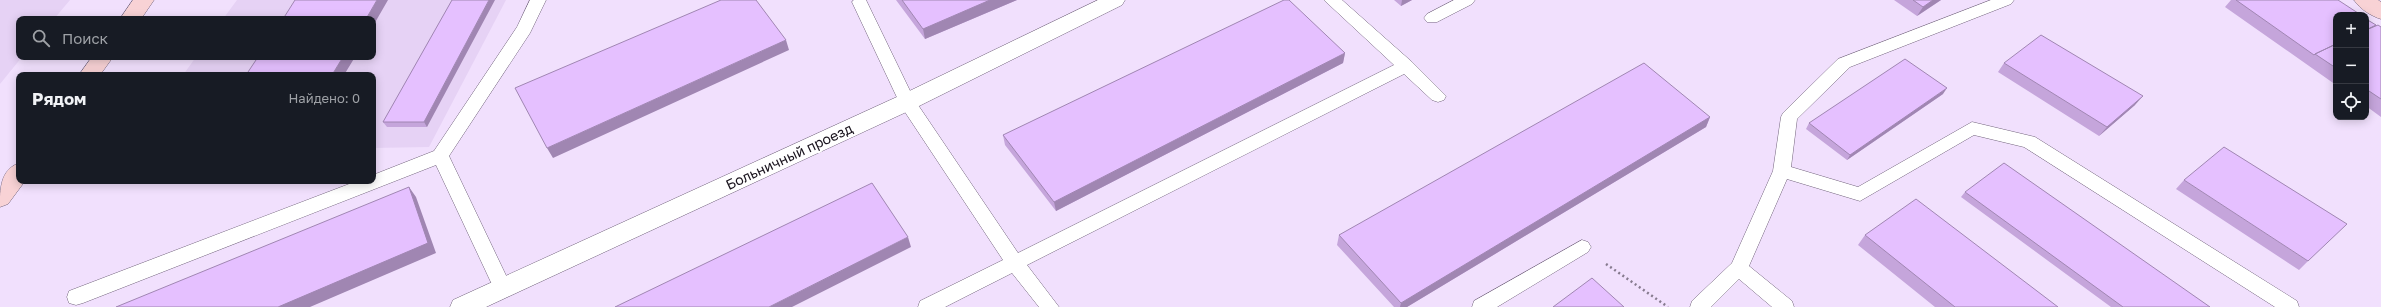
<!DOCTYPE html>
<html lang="ru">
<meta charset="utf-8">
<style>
body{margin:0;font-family:"Golos Text",sans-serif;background:#242831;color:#f1f3f6}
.controls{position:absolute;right:12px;top:12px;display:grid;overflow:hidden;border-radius:8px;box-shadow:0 2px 10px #0003}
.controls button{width:36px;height:36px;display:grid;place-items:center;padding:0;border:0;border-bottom:1px solid #363941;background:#171b24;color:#f1f3f6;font:20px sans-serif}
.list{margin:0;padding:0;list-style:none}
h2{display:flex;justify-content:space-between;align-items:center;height:52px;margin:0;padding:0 16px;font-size:17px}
h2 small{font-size:13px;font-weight:400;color:#9ea1a6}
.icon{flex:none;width:22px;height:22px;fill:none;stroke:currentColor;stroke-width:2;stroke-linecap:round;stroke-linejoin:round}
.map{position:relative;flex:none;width:2381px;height:307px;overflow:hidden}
.search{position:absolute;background:#171b24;box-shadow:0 2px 10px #0003;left:16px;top:16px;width:360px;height:44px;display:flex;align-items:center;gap:10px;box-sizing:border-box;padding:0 14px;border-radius:8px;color:#9ea1a6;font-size:15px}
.panel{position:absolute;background:#171b24;box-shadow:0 2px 10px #0003;left:16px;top:72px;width:360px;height:112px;border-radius:8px}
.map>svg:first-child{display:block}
.built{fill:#e6d2f5}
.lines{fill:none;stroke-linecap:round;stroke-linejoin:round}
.lane-casing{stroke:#72647c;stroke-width:1}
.street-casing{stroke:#72647c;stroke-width:1}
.secondary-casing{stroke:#72647c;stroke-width:1}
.path{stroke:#867a8e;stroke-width:2.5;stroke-dasharray:2 3;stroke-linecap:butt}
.lane{fill:#fff;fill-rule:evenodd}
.street{fill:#fff;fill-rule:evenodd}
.secondary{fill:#f8d2d5;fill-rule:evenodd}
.wall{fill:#c5a5db}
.shaded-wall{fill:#a086b2}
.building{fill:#e5c0ff;stroke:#a086b2}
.labels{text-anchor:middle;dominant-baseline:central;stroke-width:4;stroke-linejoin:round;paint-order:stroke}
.street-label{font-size:14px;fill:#18121c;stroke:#fff}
</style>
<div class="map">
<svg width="2381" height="307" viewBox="0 0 2381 307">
<rect width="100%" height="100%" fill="#f1e0fd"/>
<path class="built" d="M0,0H70L54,19H19V57H22L0,84Z
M237,0H506L429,147L373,148V75H183L196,57H373V19H223Z"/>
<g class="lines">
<defs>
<path id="lane" d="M530,0H546L530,33L449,156L512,288L510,293L503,296L496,293L436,165L83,303L76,305L69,303L67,297L69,291L357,181H373V175L434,151L517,27Z
M854,0H866L914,99L1018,253L1394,65L1324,0H1342L1412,62L1446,96L1444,100L1438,102L1432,100L1404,74L1027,265L1059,307H1039L1012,273L945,307H918L920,301L1003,260L901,106L852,2Z
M1454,0H1475L1472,4L1437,22H1427L1424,18L1427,14Z
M1991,0H2014L2011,4L1850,67L1797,119L1791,167L1858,187L1972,122L2035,137L2297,301L2299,307H2275L2024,147L1974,135L1860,201L1787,179L1749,266L1792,301L1794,307H1772L1739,279L1711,307H1690L1692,301L1732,263L1773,171L1781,117L1783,113L1838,59Z
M1582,240L1588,242L1591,247L1588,252L1497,307H1472L1474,301Z"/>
<path id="street" d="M1098,0H1125L1122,5L915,108L486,307H450L453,300L899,96Z"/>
<path id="secondary" d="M133,0H154L141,19H120Z
M2354,0H2378L2381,2V19C2371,16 2360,9 2354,0Z
M92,57H113L100,75H79Z
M19,163V181H25L8,204L0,207C0,189 0,170 19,163Z"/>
</defs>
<use href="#lane" class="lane-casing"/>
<use href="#street" class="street-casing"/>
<use href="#secondary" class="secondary-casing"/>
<path class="path" d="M1606,264L1668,307"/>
<use href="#lane" class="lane"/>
<use href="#street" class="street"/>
<use href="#secondary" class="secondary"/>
</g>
<path class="wall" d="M452,0L427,127H387L383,122Z
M896,0H1017L925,39Z
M1394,0H1412L1401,6Z
M1894,0H1941L1917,16Z
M2231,0H2338L2336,15V85L2225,7Z
M2366,19L2376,25L2381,27V117L2366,106Z
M1345,53L1343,63L1056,211L1005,145L1003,135Z
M2004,63L2135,105L2099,136L1998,72Z
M1943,94L1847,160L1806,129L1809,123Z
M1710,117L1706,127L1407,307H1394L1337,245L1339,235Z
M2184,180L2308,261L2299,270L2176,189Z
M1965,192L2210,307H2111L1961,197Z
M1865,235L2058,307H1935L1858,245Z"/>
<path class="shaded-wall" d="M377,0H388L373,26V19H366Z
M489,0H495L427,127L424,122Z
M990,0H1017L925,39L923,29Z
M1402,0H1412L1401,6Z
M1933,0H1941L1917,16L1923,7Z
M786,40L789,50L553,158L547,148Z
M1345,53L1343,63L1056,211L1054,202Z
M343,57H355L344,75H332Z
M1947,88L1943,94L1847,160L1850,155Z
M2143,96L2135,105L2099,136L2107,127Z
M1710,117L1706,127L1407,307H1400L1401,303Z
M409,187L416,197L436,253L310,307H278Z
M908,237L911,247L792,307H769Z"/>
<path class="building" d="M295,0H377L366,19H283Z
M452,0H489L424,122H383Z
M721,0H756L786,40L547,148L515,88Z
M902,0H990L923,29Z
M1284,0H1289L1345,53L1054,202L1003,135Z
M1913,0H1933L1923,7Z
M2236,0H2338L2361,15H2336V44L2315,54L2314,55Z
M2366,19L2376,25L2366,30Z
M2378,25L2381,27V99L2366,89V30Z
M2041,35L2143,96L2107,127L2004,63Z
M2336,44V68L2315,54Z
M258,57H343L332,75H246Z
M1905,59L1947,88L1850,155L1809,123Z
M1644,63L1710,117L1401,303L1339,235Z
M2224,147L2347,224L2308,261L2184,180Z
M2004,163L2210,307H2123L1965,192Z
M872,183L908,237L769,307H615Z
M409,187L428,243L278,307H116Z
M1916,199L2058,307H1955L1865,235Z
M1592,278L1624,307H1553Z"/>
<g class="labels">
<g class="street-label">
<text transform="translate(789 156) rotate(-25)">Больничный проезд</text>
</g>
</g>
</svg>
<div class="controls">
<button>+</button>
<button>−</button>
<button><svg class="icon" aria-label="locate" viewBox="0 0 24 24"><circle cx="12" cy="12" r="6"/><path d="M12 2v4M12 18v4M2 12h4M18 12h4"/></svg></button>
</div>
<div class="search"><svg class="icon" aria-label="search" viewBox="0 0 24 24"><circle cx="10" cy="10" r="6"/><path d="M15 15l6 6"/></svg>Поиск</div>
<section class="panel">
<h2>Рядом<small>Найдено: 0</small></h2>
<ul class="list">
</ul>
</section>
</div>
